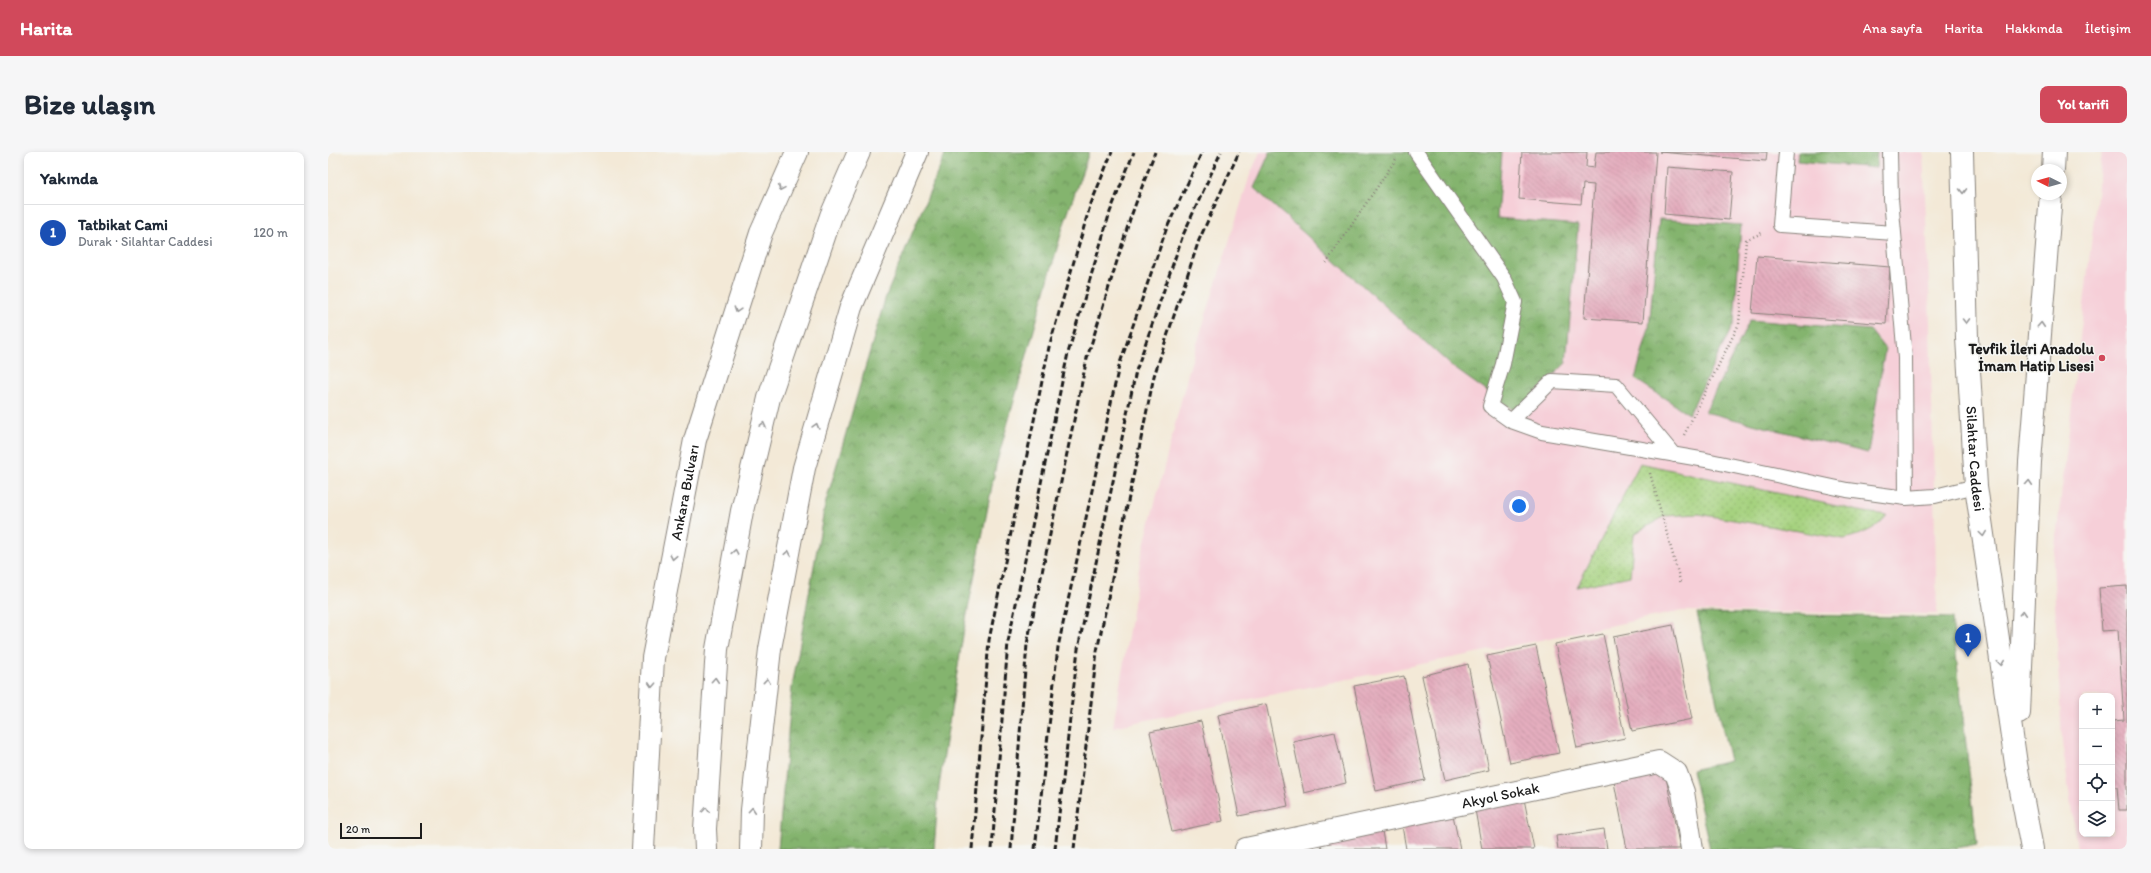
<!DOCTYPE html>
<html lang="tr">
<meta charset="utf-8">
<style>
body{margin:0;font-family:Itim,sans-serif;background:#f6f6f7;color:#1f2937}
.controls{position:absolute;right:12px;bottom:12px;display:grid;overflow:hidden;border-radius:8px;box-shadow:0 2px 6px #0003}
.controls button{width:36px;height:36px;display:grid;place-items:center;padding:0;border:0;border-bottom:1px solid #e0e1e3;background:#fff;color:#1f2937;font:20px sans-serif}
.compass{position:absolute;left:1703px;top:12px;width:36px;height:36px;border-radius:50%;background:#fff;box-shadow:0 2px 6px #0003;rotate:275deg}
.scale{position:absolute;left:12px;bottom:10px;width:82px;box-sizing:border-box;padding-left:4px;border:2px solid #1c1c1c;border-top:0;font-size:11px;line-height:14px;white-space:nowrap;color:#1c1c1c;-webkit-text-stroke:3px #f6f6f2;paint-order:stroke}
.you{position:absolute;left:1191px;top:354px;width:14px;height:14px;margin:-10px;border:3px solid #fff;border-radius:50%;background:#1a73e8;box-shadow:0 0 0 6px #1a73e833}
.badge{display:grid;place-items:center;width:26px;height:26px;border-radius:50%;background:#d1495b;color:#fff;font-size:13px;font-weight:700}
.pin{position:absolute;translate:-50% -33px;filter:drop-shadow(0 1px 2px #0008)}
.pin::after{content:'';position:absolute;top:21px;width:14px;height:12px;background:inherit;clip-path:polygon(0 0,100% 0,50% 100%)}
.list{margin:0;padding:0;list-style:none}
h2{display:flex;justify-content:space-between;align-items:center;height:52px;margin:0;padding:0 16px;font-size:17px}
h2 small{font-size:13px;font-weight:400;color:#747a83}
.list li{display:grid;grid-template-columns:26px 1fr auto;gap:12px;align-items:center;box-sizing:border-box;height:56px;padding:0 16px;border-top:1px solid #e0e1e3}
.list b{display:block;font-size:15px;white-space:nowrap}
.list p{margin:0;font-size:13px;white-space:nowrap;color:#747a83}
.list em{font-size:13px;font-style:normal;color:#747a83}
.icon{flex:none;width:22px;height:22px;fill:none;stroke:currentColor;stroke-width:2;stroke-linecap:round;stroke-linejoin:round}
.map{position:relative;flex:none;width:1799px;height:697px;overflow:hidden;border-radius:8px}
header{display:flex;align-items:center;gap:24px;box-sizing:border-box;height:56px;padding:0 20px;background:#d1495b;color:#fff}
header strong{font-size:19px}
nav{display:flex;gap:22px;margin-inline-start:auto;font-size:14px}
.intro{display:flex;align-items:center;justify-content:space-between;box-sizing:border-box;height:96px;padding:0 24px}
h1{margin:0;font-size:28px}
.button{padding:10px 18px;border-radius:8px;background:#d1495b;color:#fff;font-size:14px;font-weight:700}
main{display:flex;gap:24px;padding:0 24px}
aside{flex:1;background:#fff;border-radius:8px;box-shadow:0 2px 6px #0003}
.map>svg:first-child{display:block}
.built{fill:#f6cfd8;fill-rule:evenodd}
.grass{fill:url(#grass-dots);stroke:#61774e}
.forest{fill:url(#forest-crowns);stroke:#506845}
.building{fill:url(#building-back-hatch)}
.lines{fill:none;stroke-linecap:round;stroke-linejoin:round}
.service-casing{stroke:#88827a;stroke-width:16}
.minor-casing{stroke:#88827a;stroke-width:24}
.secondary-casing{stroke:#88827a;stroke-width:24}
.primary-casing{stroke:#88827a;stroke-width:24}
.path{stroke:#88827a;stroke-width:2.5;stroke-dasharray:1 3;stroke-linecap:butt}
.service{stroke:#fff;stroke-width:14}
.minor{stroke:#fff;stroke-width:22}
.secondary{stroke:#fff;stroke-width:22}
.primary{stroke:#fff;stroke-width:22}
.rail{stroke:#1c1c1c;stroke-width:3;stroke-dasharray:6 3;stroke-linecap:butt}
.oneway{stroke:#999}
.poi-dot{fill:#d1495b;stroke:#f6f6f2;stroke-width:1.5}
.labels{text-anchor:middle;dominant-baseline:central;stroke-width:3;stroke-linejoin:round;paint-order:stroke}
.poi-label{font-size:15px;font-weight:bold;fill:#1c1c1c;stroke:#f6f6f2;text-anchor:end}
.street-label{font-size:15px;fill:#1c1c1c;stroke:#f6f6f2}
</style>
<header>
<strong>Harita</strong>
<nav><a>Ana sayfa</a><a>Harita</a><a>Hakkında</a><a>İletişim</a></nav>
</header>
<div class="intro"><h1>Bize ulaşın</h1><a class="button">Yol tarifi</a></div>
<main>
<aside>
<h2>Yakında<small></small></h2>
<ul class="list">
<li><span class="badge" style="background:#1a4fb4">1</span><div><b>Tatbikat Cami</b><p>Durak · Silahtar Caddesi</p></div><em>120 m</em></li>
</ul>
</aside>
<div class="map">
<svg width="1799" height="697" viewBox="0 0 1799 697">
<defs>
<pattern id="grass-dots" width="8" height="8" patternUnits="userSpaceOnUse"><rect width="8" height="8" fill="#a6d27f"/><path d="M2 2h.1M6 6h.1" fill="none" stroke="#8eb46d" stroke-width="1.8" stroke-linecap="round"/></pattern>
<pattern id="forest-crowns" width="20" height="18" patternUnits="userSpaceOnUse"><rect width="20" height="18" fill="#84b46e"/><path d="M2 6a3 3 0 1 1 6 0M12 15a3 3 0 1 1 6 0" fill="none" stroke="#6b925a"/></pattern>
<pattern id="building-back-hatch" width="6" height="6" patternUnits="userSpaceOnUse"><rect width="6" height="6" fill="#e4adbe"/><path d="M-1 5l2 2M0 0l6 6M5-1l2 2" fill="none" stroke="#c394a3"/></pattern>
</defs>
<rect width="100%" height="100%" fill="#f6f6f2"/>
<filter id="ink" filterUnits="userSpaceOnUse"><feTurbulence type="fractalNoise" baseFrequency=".025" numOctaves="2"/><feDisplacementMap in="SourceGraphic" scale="8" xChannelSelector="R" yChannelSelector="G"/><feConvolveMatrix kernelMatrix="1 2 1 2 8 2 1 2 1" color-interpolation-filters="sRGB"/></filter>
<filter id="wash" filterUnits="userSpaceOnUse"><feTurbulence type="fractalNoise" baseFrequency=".012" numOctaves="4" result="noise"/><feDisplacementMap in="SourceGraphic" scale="16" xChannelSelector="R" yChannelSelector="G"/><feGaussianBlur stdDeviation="0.9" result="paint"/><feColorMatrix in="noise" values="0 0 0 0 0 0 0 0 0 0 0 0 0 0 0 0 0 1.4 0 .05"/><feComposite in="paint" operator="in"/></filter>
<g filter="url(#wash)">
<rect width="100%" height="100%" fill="#f3e9d7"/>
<path class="built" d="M932,0H1595L1601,132L1609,462L1354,459L785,575L813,405L862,214L922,23Z
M1774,0H1799V697H1749L1734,590L1725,412ZM1754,544H1784V682H1754Z"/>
<path class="grass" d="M1312,311L1536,360L1559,363C1548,378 1534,382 1516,387L1371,362L1337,364L1306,382L1302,424L1249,435Z"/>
<path class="forest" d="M618,0H761L735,75L668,313L635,483L611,634L606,697H450L464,535L497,353L558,144Z
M942,0H1174L1169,66L1250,73L1238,211L1188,260L1126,216L926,36Z
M1470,0H1549L1548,16L1469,9Z
M1331,67L1413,73L1406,171L1361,262L1307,227L1321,176Z
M1422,168L1542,178L1557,197L1540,301L1377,260Z
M1369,461L1624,466L1649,692L1623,697H1382L1364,618L1402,609Z"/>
<g id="blocks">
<path class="building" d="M1194,0H1259L1258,15L1266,16L1268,0H1328L1315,170L1256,166L1266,33L1255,32L1253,52L1191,47Z
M1331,0H1439L1438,9Z
M1339,15L1405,20L1401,68L1336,62Z
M1429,104L1562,115L1558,172L1424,161Z
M1799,434V658H1791L1789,635H1784V594L1786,593L1785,569L1796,568L1790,478L1774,479L1771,436Z
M1345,473L1364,567L1304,579L1285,485Z
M1275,482L1297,586L1249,596L1227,492Z
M1208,494L1231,601L1182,611L1159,504Z
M1140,512L1161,618L1117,628L1094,524Z
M1076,524L1097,628L1048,639L1026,534Z
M938,552L960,654L911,664L890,563Z
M873,569L895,669L844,680L822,580Z
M1007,580L1018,631L976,641L965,589Z
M1336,615L1352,697H1299L1285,625Z
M1195,642L1206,697H1154L1146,652Z
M1124,658L1132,697H1078L1073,668Z
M1053,673L1057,697H994L991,684Z
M1276,677L1279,697H1230L1228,684Z"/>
</g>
</g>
<g filter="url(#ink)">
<use href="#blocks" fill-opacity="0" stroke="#88827a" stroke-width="1"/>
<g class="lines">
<defs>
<path id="service" d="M1088,0L1176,126L1187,150L1175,212L1162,254L1183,269L1214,280L1378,308L1519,338L1578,346L1607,344L1648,334
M1458,0L1452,73L1566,81
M1562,0L1563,47L1577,206L1578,346
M1183,269L1224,229L1288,233L1346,303"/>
<g id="minor">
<path id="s1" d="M918,697L1331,610L1348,621L1355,640L1364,697"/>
</g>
<g id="secondary">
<path id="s2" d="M1634,0L1639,186L1648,334L1688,612L1704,697"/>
<path d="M1725,18L1726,0"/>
<path d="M1691,561L1702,310L1723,42"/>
</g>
<g id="primary">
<path id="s3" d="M315,697L325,506L367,288L433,81L469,0"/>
<path d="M378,697L377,677L389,497L414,359L441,246L503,64L531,0"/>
<path d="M423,697L424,658L442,497L476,316L523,155L589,0"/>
</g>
</defs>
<use href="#service" class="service-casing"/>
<use href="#minor" class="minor-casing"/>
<use href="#secondary" class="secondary-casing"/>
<use href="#primary" class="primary-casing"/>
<path class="path" d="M998,111L1068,7
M1356,283L1411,172L1418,88L1434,81
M1322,321L1353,432"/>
<use href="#service" class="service"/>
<use href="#minor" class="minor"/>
<use href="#secondary" class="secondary"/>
<use href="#primary" class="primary"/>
<path class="rail" d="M644,697L661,488L721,195L762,54L784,0
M664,697L680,490L740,201L782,60L806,0
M683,697L699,492L759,206L802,67L827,0
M707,697L730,495L791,214L838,78L874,0
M727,697L750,497L808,219L855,83L893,0
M746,697L769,499L826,224L871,88L911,0"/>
</g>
<defs><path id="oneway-chevron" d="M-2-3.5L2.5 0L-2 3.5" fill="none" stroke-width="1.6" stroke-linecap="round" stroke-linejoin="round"/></defs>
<g class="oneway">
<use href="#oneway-chevron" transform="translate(453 36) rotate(114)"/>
<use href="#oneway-chevron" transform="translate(1635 39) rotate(89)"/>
<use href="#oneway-chevron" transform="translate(409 158) rotate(108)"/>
<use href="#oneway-chevron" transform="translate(1638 169) rotate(89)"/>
<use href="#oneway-chevron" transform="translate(1713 173) rotate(-86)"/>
<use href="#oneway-chevron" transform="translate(435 273) rotate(-77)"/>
<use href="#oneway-chevron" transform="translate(488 274) rotate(-74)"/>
<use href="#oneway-chevron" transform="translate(1701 331) rotate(-87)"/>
<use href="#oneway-chevron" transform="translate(1655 382) rotate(82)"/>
<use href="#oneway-chevron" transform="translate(407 400) rotate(-80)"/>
<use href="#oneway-chevron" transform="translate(460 401) rotate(-79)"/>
<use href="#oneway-chevron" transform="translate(345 405) rotate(101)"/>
<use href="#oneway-chevron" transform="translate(1695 461) rotate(-87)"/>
<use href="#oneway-chevron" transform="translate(1673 511) rotate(82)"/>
<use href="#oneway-chevron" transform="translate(387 528) rotate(-86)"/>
<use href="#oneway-chevron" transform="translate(439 529) rotate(-84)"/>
<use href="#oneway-chevron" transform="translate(324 533) rotate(93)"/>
<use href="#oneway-chevron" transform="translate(378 658) rotate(-86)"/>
<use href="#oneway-chevron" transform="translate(424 658) rotate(-86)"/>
</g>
</g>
<circle class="poi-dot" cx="1774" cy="206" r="4"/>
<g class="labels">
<g class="poi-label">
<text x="1766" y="197">Tevfik İleri Anadolu<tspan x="1766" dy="17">İmam Hatip Lisesi</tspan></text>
</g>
<g class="street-label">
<text stroke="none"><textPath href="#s2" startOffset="307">Silahtar Caddesi</textPath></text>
<text stroke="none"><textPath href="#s3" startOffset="360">Ankara Bulvarı</textPath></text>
<text stroke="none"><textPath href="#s1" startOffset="260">Akyol Sokak</textPath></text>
</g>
</g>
</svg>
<div class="controls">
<button>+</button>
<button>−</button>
<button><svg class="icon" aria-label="locate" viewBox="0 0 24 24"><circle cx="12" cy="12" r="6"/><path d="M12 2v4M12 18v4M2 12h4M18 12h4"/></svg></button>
<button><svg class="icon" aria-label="layers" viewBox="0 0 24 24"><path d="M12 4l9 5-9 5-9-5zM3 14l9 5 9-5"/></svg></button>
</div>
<svg class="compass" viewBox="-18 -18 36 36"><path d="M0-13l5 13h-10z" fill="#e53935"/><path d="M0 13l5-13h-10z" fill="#747a83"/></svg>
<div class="scale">20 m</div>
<div class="you"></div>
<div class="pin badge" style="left:1640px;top:505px;background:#1a4fb4">1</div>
</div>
</main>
